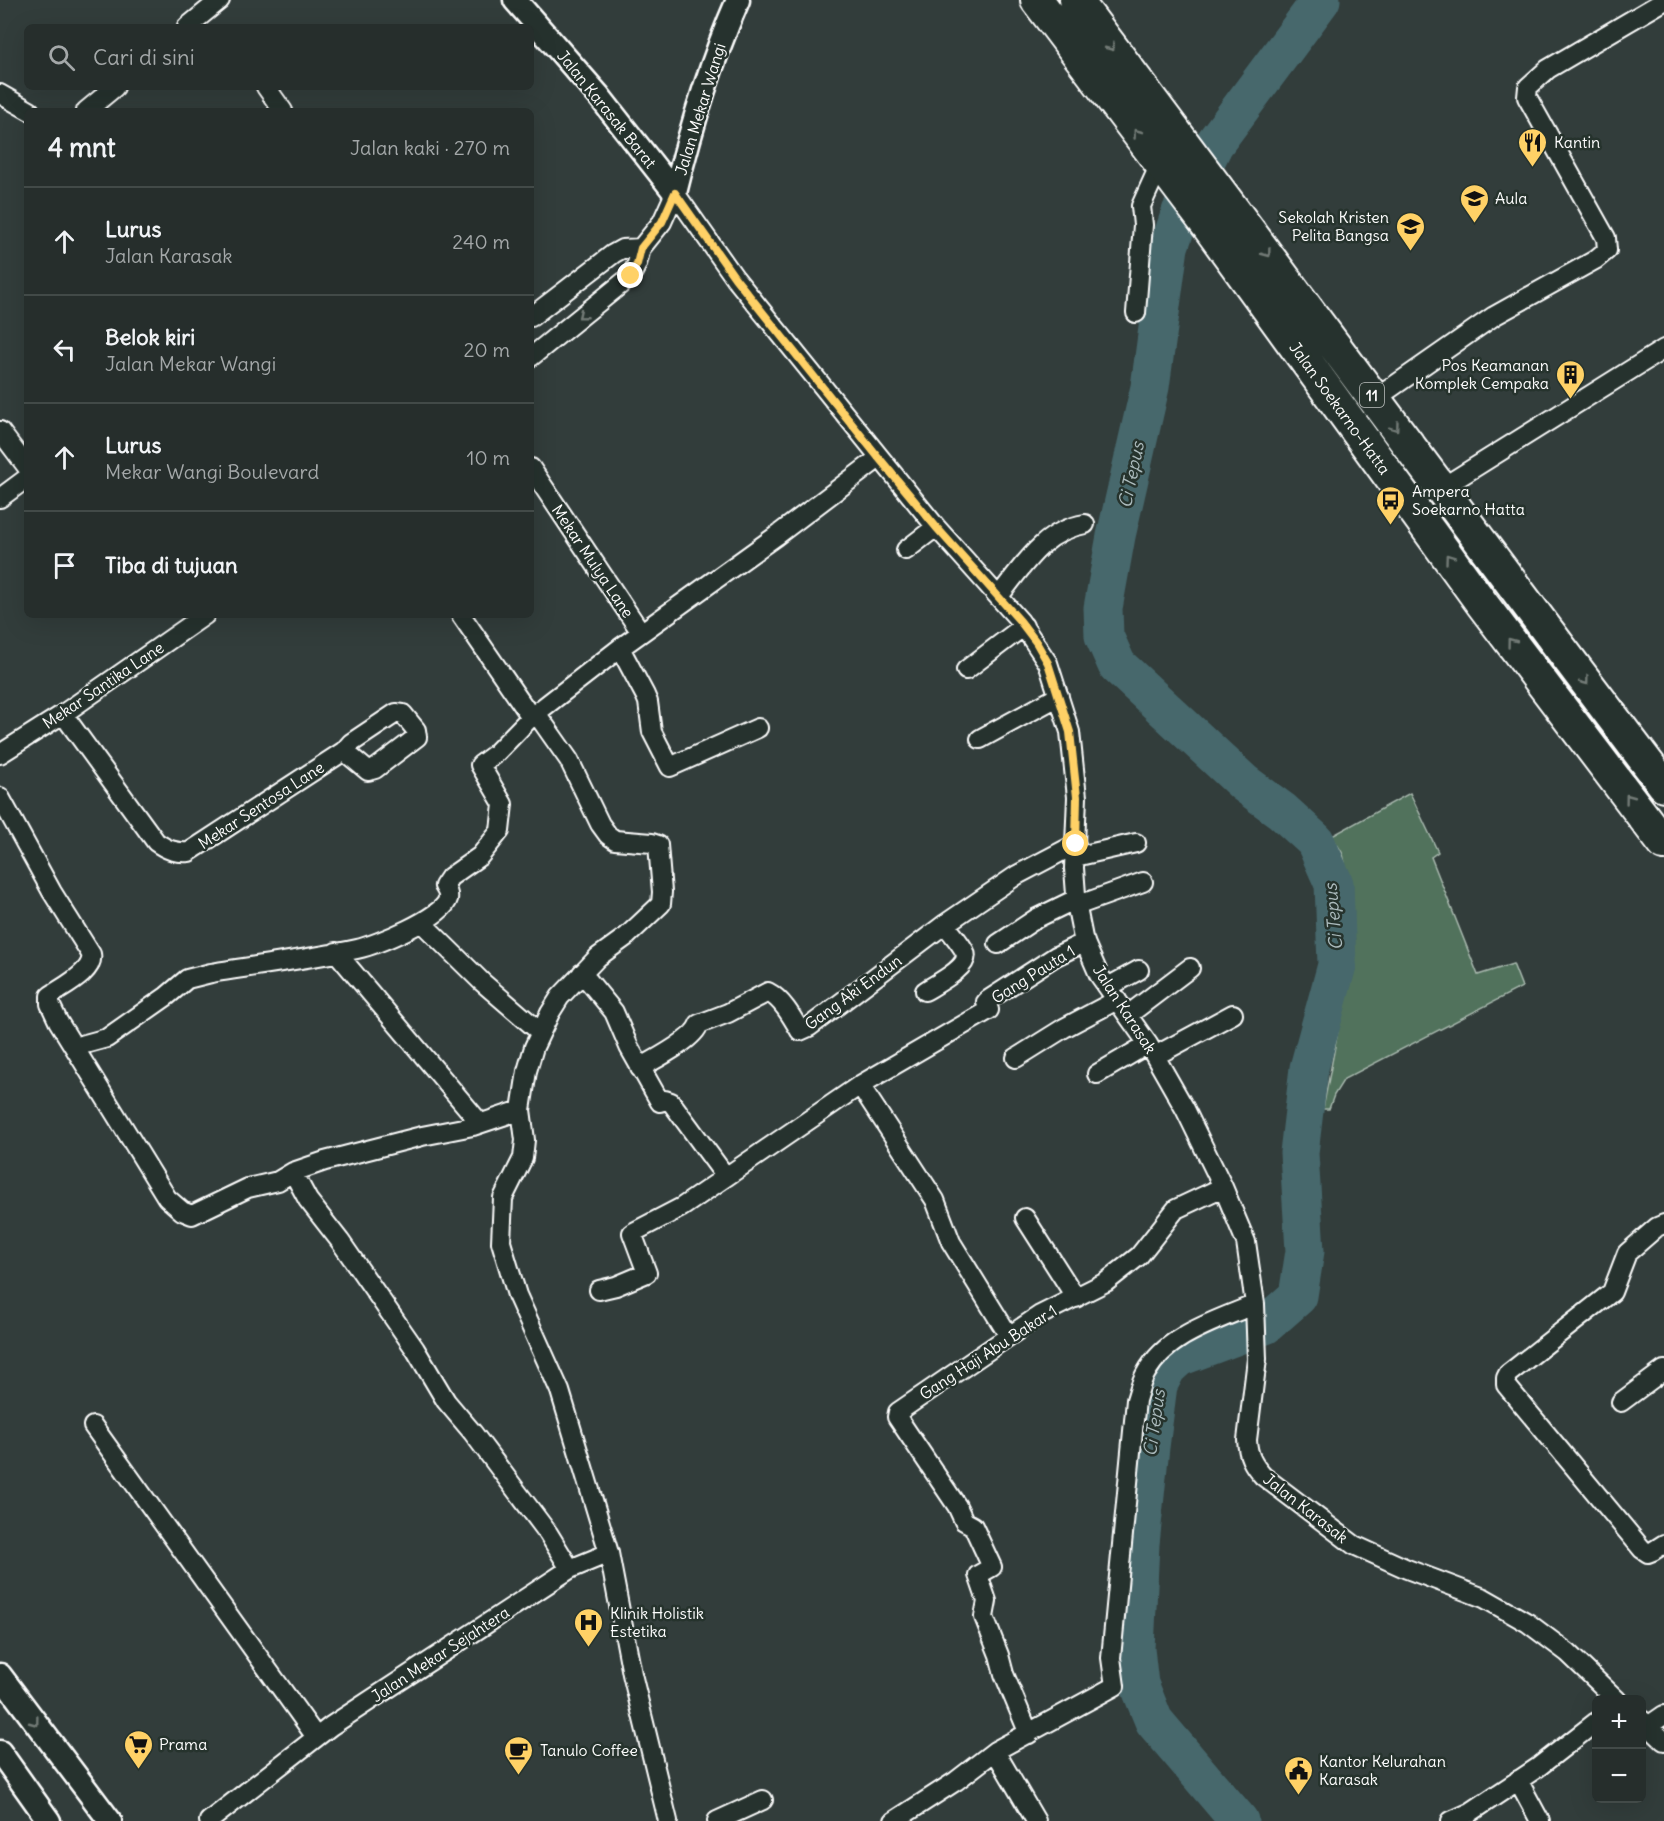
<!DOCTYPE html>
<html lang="id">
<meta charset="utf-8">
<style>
body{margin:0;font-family:Delius,sans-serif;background:#323a38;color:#f1f3f6}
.controls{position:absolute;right:18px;bottom:18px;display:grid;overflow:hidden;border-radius:9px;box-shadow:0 6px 24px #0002}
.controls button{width:54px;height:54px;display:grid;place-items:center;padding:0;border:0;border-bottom:2px solid #424a48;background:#262e2c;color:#f1f3f6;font:30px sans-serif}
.stop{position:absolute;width:18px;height:18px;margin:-14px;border:4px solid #ffd166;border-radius:50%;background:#fff}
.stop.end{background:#ffd166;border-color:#fff;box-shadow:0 2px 6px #0008}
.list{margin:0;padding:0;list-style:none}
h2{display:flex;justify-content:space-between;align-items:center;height:78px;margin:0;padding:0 24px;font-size:26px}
h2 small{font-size:20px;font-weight:400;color:#a4a8a9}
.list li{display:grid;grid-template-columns:39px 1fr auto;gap:18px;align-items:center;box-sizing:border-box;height:108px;padding:0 24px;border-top:2px solid #424a48}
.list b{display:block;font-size:22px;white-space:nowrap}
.list p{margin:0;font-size:20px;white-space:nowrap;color:#a4a8a9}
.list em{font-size:20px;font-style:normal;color:#a4a8a9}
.icon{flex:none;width:33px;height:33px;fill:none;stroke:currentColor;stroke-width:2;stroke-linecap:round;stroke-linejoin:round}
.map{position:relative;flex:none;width:1664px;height:1821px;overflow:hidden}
.search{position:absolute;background:#262e2c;box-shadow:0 6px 24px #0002;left:24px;top:24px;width:510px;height:66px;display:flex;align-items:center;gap:15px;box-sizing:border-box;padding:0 21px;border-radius:9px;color:#a4a8a9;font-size:22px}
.panel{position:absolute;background:#262e2c;box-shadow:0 6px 24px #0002;left:24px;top:108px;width:510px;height:510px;border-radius:9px}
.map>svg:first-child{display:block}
.green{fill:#51725c;stroke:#a8b8ae;stroke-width:1.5}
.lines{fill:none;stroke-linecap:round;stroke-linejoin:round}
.river{stroke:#46676c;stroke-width:39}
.minor-casing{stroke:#fff;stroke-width:22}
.tertiary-casing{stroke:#fff;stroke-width:27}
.trunk-casing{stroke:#fff;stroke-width:36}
.minor{stroke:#26332d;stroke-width:18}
.tertiary{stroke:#26332d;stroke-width:22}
.trunk{stroke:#26332d;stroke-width:32}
.oneway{stroke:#727a76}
.route{stroke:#ffd166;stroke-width:8}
.labels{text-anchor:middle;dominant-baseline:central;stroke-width:5;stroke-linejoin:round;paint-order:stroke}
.shield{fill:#26332d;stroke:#bec2c0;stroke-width:1.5}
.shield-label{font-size:15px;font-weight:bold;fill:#fff}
.street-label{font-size:16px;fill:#fff;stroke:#26332d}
.poi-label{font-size:16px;fill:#fff;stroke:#26332d;text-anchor:start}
.water-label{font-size:18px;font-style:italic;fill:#acbbbd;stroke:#26332d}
</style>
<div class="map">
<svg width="1664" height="1821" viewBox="0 0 1664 1821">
<rect width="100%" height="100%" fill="#323d3b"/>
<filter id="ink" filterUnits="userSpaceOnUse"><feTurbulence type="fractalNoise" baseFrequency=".0167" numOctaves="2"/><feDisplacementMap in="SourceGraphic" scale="12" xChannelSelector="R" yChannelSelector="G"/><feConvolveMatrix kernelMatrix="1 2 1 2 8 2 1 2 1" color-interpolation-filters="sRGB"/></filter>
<g filter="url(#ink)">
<path class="green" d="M1410,793L1438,852L1431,857L1478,975L1513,964L1522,987L1344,1079L1334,1095L1329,1109H1323L1338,1031L1348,961L1353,899L1343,854L1332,836Z"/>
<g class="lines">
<path class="river" d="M1239,1821L1154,1721L1139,1684L1135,1649L1140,1544L1150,1447L1158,1385L1167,1368L1179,1357L1265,1325L1298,1296L1305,1251L1299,1153L1309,1068L1337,965L1334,884L1315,841L1282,811L1244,783L1117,665L1104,636L1103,608L1116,536L1150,387L1169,247L1181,212L1214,144L1321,0"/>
<defs>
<path id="minor" d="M187,27L220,0
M266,87L283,111
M0,94L30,111
M86,111L115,87
M675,193L735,278L936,527L1020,621L1048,663L1070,732L1077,797L1074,868L1077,908L1083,938L1099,975L1148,1044L1185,1109L1223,1187L1246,1242L1255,1304L1257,1359L1247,1440C1248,1456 1253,1465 1263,1476L1354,1545L1407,1569L1484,1598L1528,1623L1568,1653L1617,1700
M641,248L662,222L675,193
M1136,313L1143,225L1141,206L1160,164
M531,317L613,254L622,249L641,248L637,264L631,276L531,357
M1375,399L1494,316L1595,260L1607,250L1606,238L1527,97L1528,87L1548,69L1664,1
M0,431L27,467
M531,468L636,625
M1440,489L1664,349
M0,498L27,478
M906,550L936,527
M999,596C1024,565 1043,531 1085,524
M461,615L531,717
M620,648L645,695L648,702L652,732L670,767L758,728
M966,670L1024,626
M396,713L403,714L416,730L417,737L375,769L368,771L344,751L351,743Z
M536,713L569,760L600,824L608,835L615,840L652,843L658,845L662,892L661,904L627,936L598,957L560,997L550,1013L534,1047L527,1071L521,1110L525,1140L523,1158L503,1198L501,1242L517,1295L560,1391L609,1553L632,1674L668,1821
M63,714L156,842C167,850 176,853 189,852L344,751
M980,739L1059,696
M0,754L63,714L205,615
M0,797L52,892L91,954C95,972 62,987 50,996V1004L58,1021L167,1198L182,1211L192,1215L248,1188L278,1181L293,1172L325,1161L422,1136L473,1126L521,1110
M1075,857L1136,843
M1076,906L1143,882
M422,923L482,982L540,1032
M998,944L1037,918L1076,899
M336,952L480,1123
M582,973L614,1012L629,1047L660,1102L665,1100L671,1102L726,1177
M1108,987L1139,970
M925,991C936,984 971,967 965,952C960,942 951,933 945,924
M1128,1015L1190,968
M74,1047L107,1038L167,996L187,979L211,973C259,965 309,959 357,949C375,945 443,918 448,899C449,894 447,891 444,886L450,877L480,856L500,831L503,804L480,765L495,754L531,717L620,648L776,536L879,458
M1155,1056L1233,1014
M1016,1058L1064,1028L1117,1000
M640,1068C655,1059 694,1040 699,1024L728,1013L768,992C782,999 792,1017 800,1031L809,1027L945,924L1017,875L1076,844
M1097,1074L1148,1044
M860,1085L935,1200L951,1242L1009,1336
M1025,1218L1076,1298
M1664,1224L1657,1227L1627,1253L1612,1292L1508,1374L1506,1378V1385L1642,1549L1648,1553L1653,1551L1664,1544
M599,1290L616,1286L647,1273L632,1233L682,1207L860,1085L989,1010L986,1002L988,1000L1056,956L1085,942
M1621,1402L1664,1370
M93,1426L316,1737
M570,1569L609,1553
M1642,1720L1664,1741
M1648,1726L1664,1715
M1029,1734L1004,1674L999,1655L984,1617L987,1601L978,1575L992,1567L973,1526L964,1521L957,1506L897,1417L898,1412L1040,1315L1106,1282L1139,1256L1176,1209L1223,1187
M995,1751L1036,1821
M1518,1780L1540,1821
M209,1821L331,1726L570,1569L548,1533L473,1433L446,1401L415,1349L340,1241L308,1200L293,1172
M717,1821L763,1800
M894,1821L956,1781L995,1751L1115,1686L1111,1658L1136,1400C1139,1391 1141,1381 1146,1373C1167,1334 1217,1321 1255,1304
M1451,1821L1471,1812L1537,1768L1596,1722"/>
<path id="tertiary" d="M515,0L599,96L675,193
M675,193C691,127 711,62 738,0
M0,1675L110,1821
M0,1752L49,1821"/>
<path id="trunk" d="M1037,0L1208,226L1483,605L1664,844
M1076,0C1273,261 1466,525 1664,785"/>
</defs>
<use href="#minor" class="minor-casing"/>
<use href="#tertiary" class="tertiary-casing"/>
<use href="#trunk" class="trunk-casing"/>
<use href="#minor" class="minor"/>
<use href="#tertiary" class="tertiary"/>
<use href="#trunk" class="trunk"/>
</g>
<defs><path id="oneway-chevron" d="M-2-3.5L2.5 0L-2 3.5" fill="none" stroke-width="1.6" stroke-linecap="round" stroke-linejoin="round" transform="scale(1.5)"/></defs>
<g class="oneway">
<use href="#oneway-chevron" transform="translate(1111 47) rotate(53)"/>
<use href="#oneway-chevron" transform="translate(1137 133) rotate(-127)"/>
<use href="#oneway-chevron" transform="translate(1267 253) rotate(53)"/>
<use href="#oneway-chevron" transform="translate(582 315) rotate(141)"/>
<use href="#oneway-chevron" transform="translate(1395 427) rotate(54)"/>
<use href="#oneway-chevron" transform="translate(1449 558) rotate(-126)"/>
<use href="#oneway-chevron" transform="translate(1511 642) rotate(-127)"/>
<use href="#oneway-chevron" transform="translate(1585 681) rotate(53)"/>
<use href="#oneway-chevron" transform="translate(1629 798) rotate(-127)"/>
<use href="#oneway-chevron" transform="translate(35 1722) rotate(53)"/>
</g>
</g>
<g class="lines" filter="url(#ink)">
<path class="route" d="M631,276L637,264L641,248L662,222L675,193L735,278L879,458L936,527L1020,621L1036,642L1048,663L1070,732L1077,797L1076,844"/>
</g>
<defs>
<symbol id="restaurant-pin" viewBox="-11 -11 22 30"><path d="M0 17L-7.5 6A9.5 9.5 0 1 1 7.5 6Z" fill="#ffd166" stroke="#26332d"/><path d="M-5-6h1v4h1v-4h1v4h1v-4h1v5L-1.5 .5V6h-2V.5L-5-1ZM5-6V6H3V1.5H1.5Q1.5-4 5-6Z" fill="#111"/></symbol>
<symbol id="school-pin" viewBox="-11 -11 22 30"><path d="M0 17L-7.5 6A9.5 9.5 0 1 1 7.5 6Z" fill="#ffd166" stroke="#26332d"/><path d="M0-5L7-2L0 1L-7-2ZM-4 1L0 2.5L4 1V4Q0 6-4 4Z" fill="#111"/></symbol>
<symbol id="building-pin" viewBox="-11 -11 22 30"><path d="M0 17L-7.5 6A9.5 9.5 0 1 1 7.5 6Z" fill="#ffd166" stroke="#26332d"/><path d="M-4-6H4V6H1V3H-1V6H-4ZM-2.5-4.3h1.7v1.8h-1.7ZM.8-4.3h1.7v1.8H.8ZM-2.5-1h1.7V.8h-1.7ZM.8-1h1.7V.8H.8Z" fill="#111"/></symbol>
<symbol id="bus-pin" viewBox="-11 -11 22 30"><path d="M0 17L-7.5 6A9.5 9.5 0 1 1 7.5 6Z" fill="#ffd166" stroke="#26332d"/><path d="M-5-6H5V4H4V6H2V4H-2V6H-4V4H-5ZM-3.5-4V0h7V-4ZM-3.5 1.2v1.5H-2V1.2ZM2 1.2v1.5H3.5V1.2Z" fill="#111"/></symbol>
<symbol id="hospital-pin" viewBox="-11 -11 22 30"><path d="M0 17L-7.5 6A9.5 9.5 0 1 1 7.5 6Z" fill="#ffd166" stroke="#26332d"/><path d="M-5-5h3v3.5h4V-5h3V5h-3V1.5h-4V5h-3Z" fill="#111"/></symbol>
<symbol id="supermarket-pin" viewBox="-11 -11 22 30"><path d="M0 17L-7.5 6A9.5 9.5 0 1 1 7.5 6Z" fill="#ffd166" stroke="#26332d"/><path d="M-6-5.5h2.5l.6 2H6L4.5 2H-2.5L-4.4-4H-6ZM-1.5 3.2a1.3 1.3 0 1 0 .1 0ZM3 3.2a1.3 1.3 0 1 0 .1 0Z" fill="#111"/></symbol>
<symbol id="cafe-pin" viewBox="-11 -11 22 30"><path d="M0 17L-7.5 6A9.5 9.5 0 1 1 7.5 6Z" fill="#ffd166" stroke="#26332d"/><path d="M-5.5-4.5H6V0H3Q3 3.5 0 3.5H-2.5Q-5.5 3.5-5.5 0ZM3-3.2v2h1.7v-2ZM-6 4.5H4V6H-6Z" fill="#111"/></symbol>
<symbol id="civic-pin" viewBox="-11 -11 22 30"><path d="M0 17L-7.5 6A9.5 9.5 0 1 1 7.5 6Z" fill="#ffd166" stroke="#26332d"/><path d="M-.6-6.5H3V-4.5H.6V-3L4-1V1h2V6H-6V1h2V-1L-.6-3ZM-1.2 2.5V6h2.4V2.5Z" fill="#111"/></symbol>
</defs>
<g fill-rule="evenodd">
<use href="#restaurant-pin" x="1516" y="126" width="33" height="45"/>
<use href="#school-pin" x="1458" y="182" width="33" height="45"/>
<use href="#school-pin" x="1394" y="210" width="33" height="45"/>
<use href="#building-pin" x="1554" y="358" width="33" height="45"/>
<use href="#bus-pin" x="1374" y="484" width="33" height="45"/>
<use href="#hospital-pin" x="572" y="1606" width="33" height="45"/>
<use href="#supermarket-pin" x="122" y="1728" width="33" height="45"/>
<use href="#cafe-pin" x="502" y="1734" width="33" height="45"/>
<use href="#civic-pin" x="1282" y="1754" width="33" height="45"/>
</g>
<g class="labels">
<rect class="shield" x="1360" y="383" width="24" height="24" rx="4.5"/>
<g class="shield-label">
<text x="1372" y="395">11</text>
</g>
<g class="street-label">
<text transform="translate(607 109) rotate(51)">Jalan Karasak Barat</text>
<text transform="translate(700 109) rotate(-73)">Jalan Mekar Wangi</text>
<text transform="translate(1340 408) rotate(54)">Jalan Soekarno-Hatta</text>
<text transform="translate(593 561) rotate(56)">Mekar Mulya Lane</text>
<text transform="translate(103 685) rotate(-34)">Mekar Santika Lane</text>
<text transform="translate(261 805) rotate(-33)">Mekar Sentosa Lane</text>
<text transform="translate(1033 974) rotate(-32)">Gang Pauta 1</text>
<text transform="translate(853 992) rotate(-36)">Gang Aki Endun</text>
<text transform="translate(1125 1009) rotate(57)">Jalan Karasak</text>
<text transform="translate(988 1352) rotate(-33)">Gang Haji Abu Bakar 1</text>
<text transform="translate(1306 1508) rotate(38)">Jalan Karasak</text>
<text transform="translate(440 1654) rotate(-33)">Jalan Mekar Sejahtera</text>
</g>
<g class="poi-label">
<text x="1554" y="142">Kantin</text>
<text x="1495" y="198">Aula</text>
<text x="1389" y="217" text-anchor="end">Sekolah Kristen<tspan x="1389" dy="18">Pelita Bangsa</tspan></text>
<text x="1549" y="365" text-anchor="end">Pos Keamanan<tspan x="1549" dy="18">Komplek Cempaka</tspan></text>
<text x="1412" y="491">Ampera<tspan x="1412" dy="18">Soekarno Hatta</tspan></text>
<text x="610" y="1613">Klinik Holistik<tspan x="610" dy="18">Estetika</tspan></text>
<text x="159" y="1744">Prama</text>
<text x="540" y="1750">Tanulo Coffee</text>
<text x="1319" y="1761">Kantor Kelurahan<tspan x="1319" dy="18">Karasak</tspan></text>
</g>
<g class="water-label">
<text transform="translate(1131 475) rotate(-78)">Ci Tepus</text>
<text transform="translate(1333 917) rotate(-95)">Ci Tepus</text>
<text transform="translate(1154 1423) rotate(-82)">Ci Tepus</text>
</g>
</g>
</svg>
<div class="controls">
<button>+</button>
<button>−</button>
</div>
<div class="stop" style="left:1076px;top:844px"></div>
<div class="stop end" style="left:631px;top:276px"></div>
<div class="search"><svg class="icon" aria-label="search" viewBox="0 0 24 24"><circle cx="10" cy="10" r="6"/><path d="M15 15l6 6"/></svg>Cari di sini</div>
<section class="panel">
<h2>4 mnt<small>Jalan kaki · 270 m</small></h2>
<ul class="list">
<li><svg class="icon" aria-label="ahead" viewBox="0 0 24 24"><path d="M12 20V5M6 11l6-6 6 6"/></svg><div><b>Lurus</b><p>Jalan Karasak</p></div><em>240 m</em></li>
<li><svg class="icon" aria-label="left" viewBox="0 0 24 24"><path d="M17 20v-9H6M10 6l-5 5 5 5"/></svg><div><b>Belok kiri</b><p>Jalan Mekar Wangi</p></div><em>20 m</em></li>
<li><svg class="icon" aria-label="ahead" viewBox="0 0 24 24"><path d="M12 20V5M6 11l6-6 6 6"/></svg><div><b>Lurus</b><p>Mekar Wangi Boulevard</p></div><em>10 m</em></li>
<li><svg class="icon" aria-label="arrive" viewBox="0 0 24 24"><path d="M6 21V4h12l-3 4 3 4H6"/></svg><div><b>Tiba di tujuan</b></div></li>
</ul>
</section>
</div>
